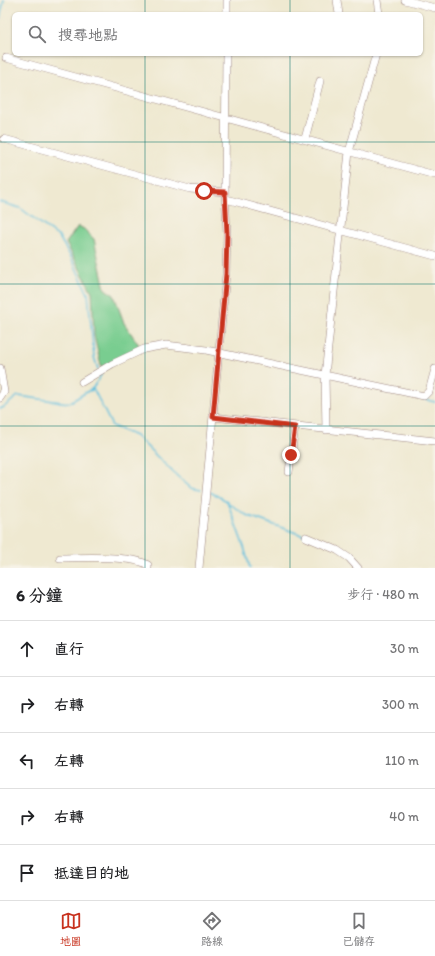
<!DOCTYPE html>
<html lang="zh-TW">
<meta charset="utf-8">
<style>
body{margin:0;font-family:Itim,"LXGW WenKai TC",sans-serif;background:#f6f6f6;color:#202124}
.stop{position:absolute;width:12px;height:12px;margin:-9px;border:3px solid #c8321e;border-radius:50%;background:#fff}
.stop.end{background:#c8321e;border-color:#fff;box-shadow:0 1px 4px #0008}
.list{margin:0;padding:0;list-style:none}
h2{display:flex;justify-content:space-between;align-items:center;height:52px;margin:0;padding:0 16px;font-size:17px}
h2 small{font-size:13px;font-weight:400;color:#757577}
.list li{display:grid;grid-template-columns:26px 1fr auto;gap:12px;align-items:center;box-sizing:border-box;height:56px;padding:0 16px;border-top:1px solid #e0e0e0}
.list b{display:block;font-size:15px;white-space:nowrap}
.list em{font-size:13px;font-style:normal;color:#757577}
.icon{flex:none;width:22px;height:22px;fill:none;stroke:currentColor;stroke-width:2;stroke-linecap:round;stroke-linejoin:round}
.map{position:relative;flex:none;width:435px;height:568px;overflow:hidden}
.search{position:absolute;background:#fff;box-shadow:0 1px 3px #0004;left:12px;right:12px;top:12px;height:44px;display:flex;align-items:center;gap:10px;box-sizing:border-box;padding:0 14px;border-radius:6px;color:#757577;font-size:15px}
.sheet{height:332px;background:#fff}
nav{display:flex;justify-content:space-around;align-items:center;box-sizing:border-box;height:56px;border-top:1px solid #e0e0e0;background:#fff;font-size:11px;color:#757577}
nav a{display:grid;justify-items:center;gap:2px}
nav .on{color:#c8321e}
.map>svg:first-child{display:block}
.green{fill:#79cd90;stroke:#62765e}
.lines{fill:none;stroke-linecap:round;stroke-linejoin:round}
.stream{stroke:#60c0df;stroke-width:1.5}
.minor-casing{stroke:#9c847e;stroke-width:8}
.minor{stroke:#fff;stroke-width:7}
.route{stroke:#c8321e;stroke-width:5}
.grid{fill:none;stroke:#0f766e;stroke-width:1;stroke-opacity:0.55}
</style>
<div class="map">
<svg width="435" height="568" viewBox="0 0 435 568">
<rect width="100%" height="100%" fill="#f7f3e8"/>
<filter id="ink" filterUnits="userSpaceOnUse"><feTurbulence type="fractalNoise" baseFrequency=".025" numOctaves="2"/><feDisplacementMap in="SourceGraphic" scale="8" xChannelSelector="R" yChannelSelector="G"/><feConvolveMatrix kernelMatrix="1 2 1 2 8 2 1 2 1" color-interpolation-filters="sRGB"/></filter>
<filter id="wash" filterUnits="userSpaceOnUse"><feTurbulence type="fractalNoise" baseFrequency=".012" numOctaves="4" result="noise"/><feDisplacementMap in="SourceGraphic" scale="16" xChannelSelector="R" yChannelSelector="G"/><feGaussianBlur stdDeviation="0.9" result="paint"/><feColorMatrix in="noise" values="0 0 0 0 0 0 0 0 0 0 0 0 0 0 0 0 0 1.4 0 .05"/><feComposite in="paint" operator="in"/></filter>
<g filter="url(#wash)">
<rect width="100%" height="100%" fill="#efe9d1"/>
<path class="green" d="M78,226L84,229L94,239L105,289L114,295L124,323L141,348L102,370L94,336L92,292L66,243Z"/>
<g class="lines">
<path class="stream" d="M0,19L4,0
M0,202L20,208L59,237L71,257L88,294L94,357L98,369
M93,388L112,426L136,436L177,476L191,488L201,490
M91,391L101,375
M423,399L435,402
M0,409L4,407L18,396L69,403L93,388
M210,492L227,501L244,547L250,568
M228,503L246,515L305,536"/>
</g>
</g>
<g filter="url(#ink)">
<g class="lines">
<defs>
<path id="minor" d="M337,0L339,14
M377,0L379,14
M405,0L435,8
M227,14V0
M6,58L435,175
M4,139L190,189L225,192
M305,139L320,81
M226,199L435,256
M0,368L4,392L0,398
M82,382L112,364L144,349L166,345L206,350L424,396L429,391L435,369
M213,417L435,441
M326,430L325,375L349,152L376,54
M289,472L295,427
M306,537L337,550L349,558L358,568
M60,558C81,558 131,555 148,565V568
M199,568L226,274L227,233L225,192L226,54"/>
</defs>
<use href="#minor" class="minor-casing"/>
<use href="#minor" class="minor"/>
</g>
</g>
<g class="lines" filter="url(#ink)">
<path class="route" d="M204,191L225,192L227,233L226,274L213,417L295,427L291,455"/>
</g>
<path class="grid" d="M145,0V14M290,0V14M145,54V568M290,54V568M0,142H435M0,284H435M0,426H435"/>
</svg>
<div class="stop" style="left:204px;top:191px"></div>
<div class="stop end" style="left:291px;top:455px"></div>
<div class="search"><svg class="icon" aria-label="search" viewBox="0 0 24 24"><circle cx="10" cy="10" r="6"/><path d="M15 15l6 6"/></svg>搜尋地點</div>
</div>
<section class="sheet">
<h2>6 分鐘<small>步行 · 480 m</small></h2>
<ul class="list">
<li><svg class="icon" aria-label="ahead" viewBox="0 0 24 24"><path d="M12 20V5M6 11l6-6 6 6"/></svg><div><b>直行</b></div><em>30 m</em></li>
<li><svg class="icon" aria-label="right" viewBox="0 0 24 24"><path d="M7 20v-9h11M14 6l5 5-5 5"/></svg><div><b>右轉</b></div><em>300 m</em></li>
<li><svg class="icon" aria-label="left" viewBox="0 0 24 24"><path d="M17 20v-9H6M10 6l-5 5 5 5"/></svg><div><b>左轉</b></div><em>110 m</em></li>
<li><svg class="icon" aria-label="right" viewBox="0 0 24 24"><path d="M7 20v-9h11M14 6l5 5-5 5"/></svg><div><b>右轉</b></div><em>40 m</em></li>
<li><svg class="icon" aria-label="arrive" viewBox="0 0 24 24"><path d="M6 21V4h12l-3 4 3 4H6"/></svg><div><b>抵達目的地</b></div></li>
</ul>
</section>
<nav>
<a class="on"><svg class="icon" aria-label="map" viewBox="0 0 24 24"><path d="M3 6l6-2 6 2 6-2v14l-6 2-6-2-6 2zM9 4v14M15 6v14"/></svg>地圖</a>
<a><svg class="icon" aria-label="directions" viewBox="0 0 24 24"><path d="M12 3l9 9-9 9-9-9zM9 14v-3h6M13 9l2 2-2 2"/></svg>路線</a>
<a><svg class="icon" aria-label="saved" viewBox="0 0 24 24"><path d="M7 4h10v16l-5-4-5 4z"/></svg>已儲存</a>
</nav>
